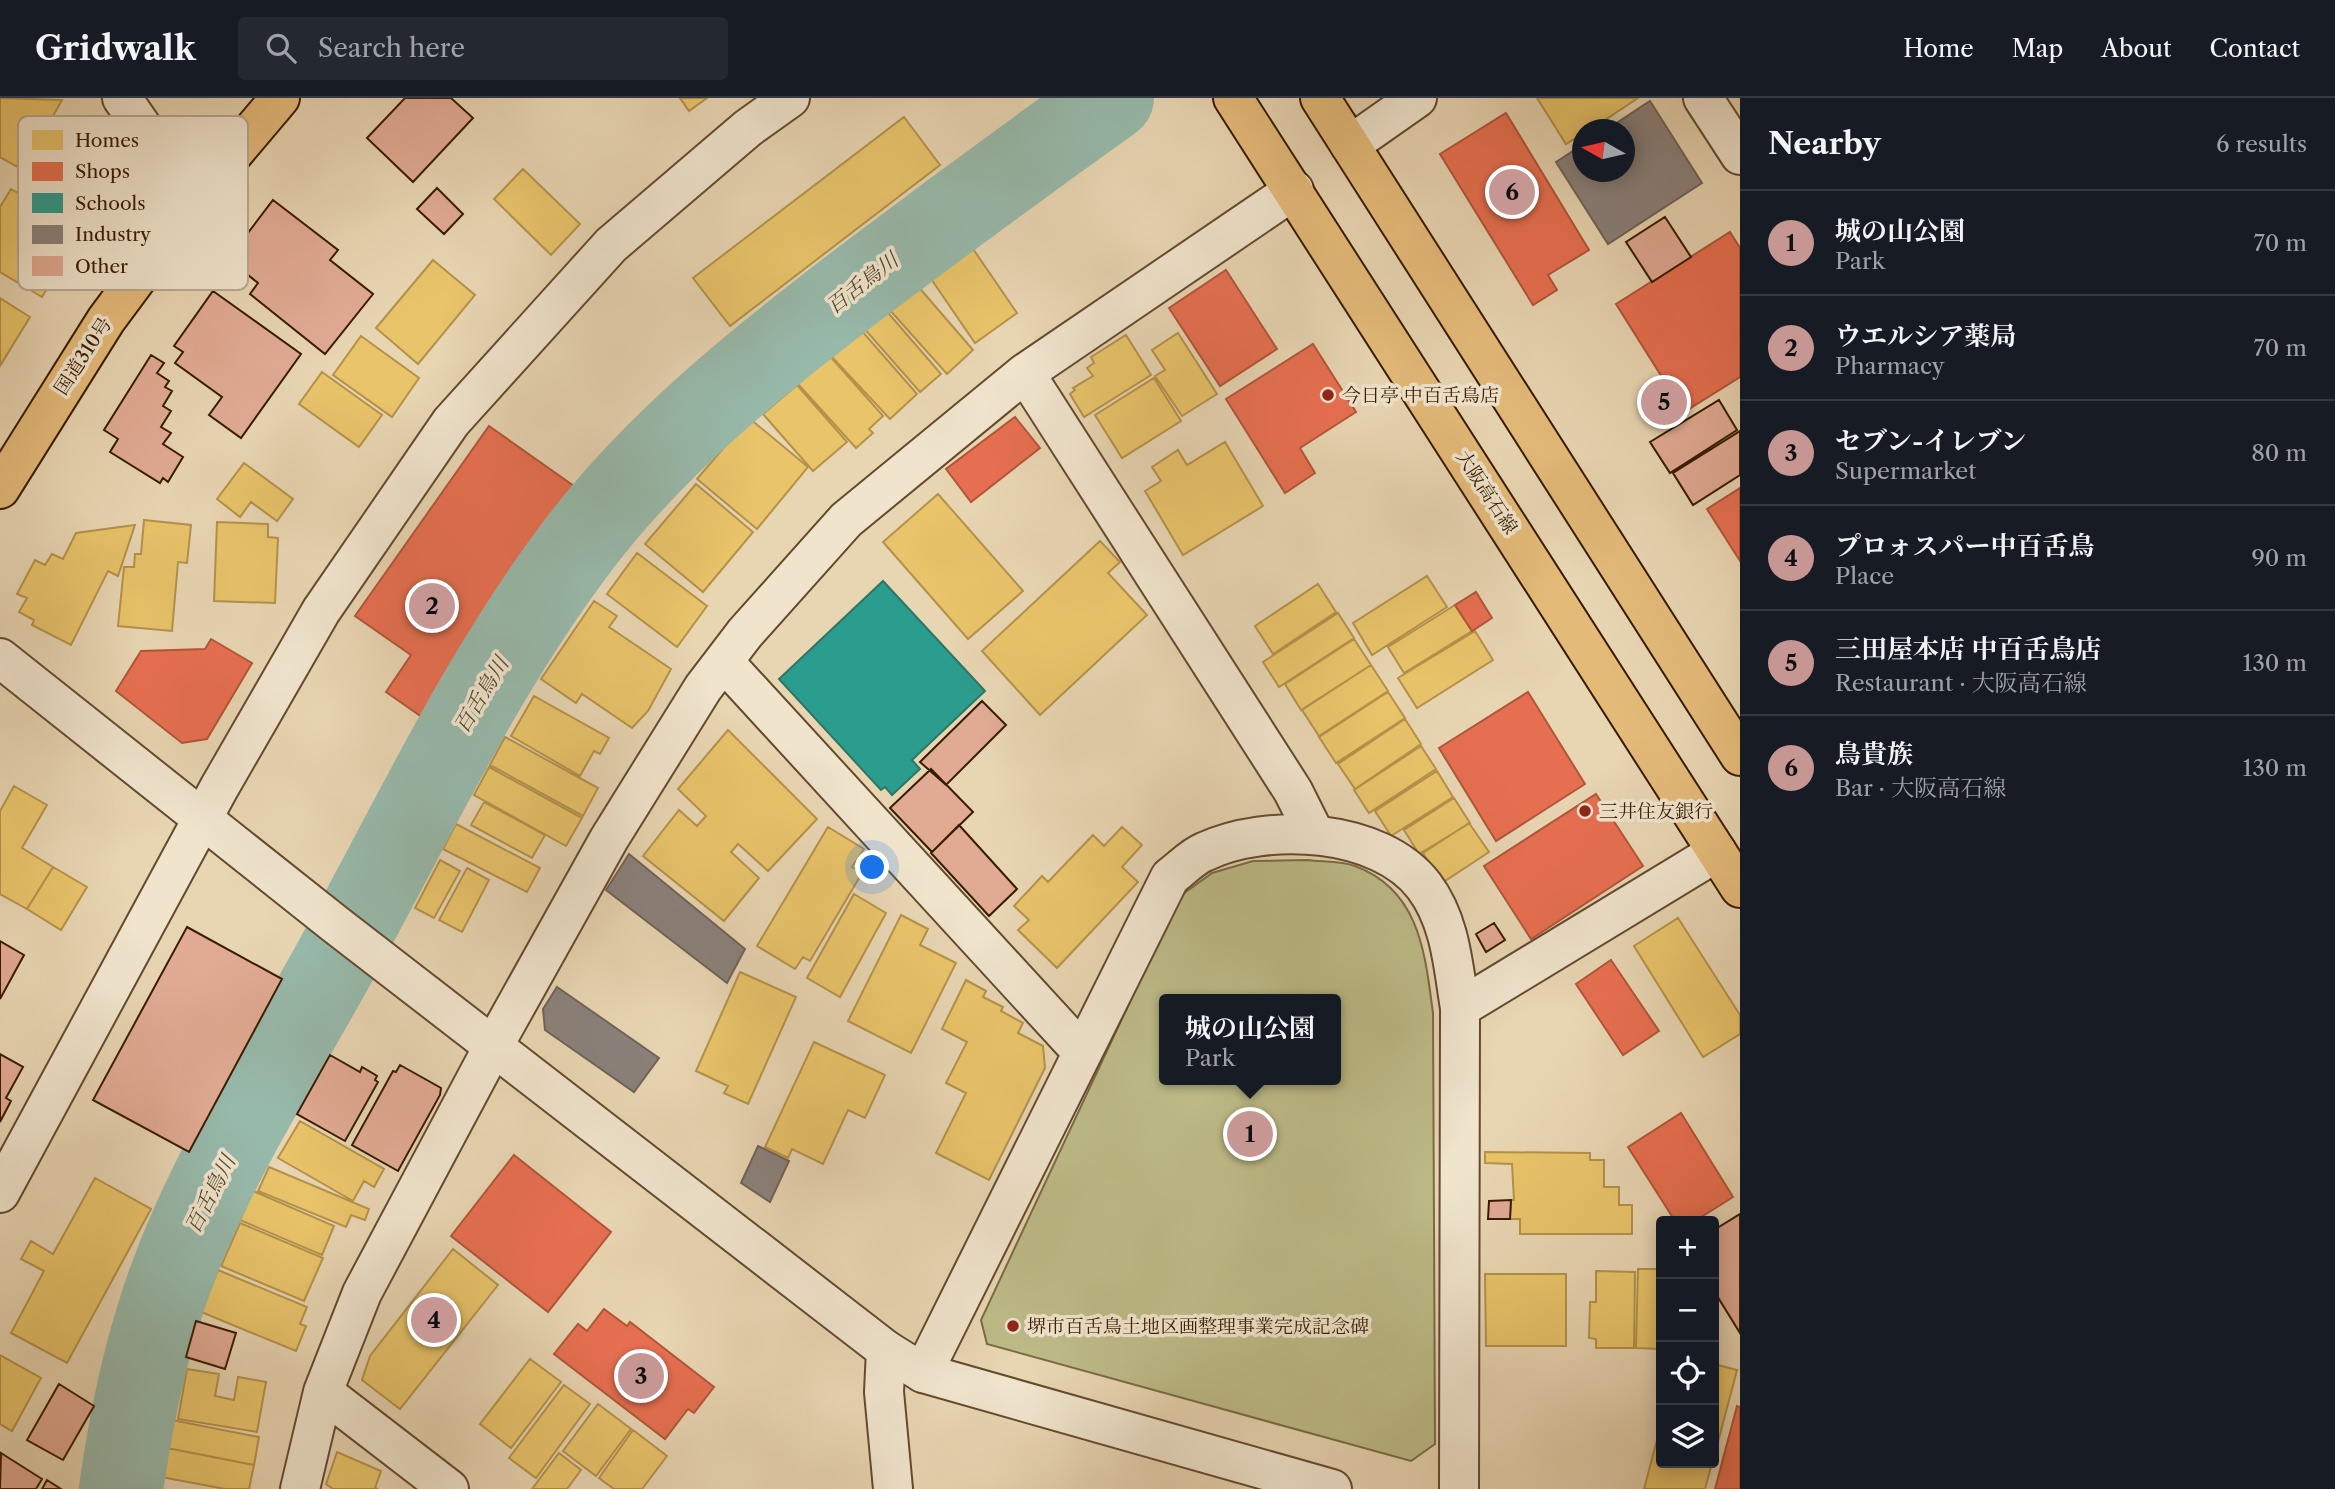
<!DOCTYPE html>
<meta charset="utf-8">
<style>
body{margin:0;font-family:"Libre Caslon Text","Noto Serif JP",serif;background:#242831;color:#f1f3f6}
.controls{position:absolute;right:21px;bottom:21px;display:grid;overflow:hidden;border-radius:7px;box-shadow:0 4px 18px #0003}
.controls button{width:63px;height:63px;display:grid;place-items:center;padding:0;border:0;border-bottom:2px solid #363941;background:#171b24;color:#f1f3f6;font:35px sans-serif}
.compass{position:absolute;left:1572px;top:21px;width:63px;height:63px;border-radius:50%;background:#171b24;box-shadow:0 4px 18px #0003;rotate:278deg}
.you{position:absolute;left:873px;top:770px;width:24px;height:24px;margin:-18px;border:5px solid #fff;border-radius:50%;background:#1a73e8;box-shadow:0 0 0 10px #1a73e833}
.badge{display:grid;place-items:center;width:46px;height:46px;border-radius:50%;background:#c59692;color:#111;font-size:23px;font-weight:700}
.pin{position:absolute;translate:-50% -50%;border:4px solid #fff;box-shadow:0 2px 7px #0006}
.popup{position:absolute;left:1159px;top:896px;width:182px;height:91px;box-sizing:border-box;display:grid;place-content:center;border-radius:7px;background:#171b24;filter:drop-shadow(0 2px 5px #0005);font-size:23px;white-space:nowrap;color:#9ea1a6}
.popup b{font-size:26px;color:#f1f3f6}
.popup::after{content:'';position:absolute;left:50%;top:100%;margin-left:-14px;border:14px solid transparent;border-top-color:#171b24}
.list{margin:0;padding:0;list-style:none}
h2{display:flex;justify-content:space-between;align-items:center;height:91px;margin:0;padding:0 28px;font-size:30px}
h2 small{font-size:23px;font-weight:400;color:#9ea1a6}
.list li{display:grid;grid-template-columns:46px 1fr auto;gap:21px;align-items:center;box-sizing:border-box;height:105px;padding:0 28px;border-top:2px solid #363941}
.list b{display:block;font-size:26px;white-space:nowrap}
.list p{margin:0;font-size:23px;white-space:nowrap;color:#9ea1a6}
.list em{font-size:23px;font-style:normal;color:#9ea1a6}
.icon{flex:none;width:38px;height:38px;fill:none;stroke:currentColor;stroke-width:2;stroke-linecap:round;stroke-linejoin:round}
.map{position:relative;flex:none;width:1740px;height:1391px;overflow:hidden}
header{display:flex;align-items:center;gap:42px;box-sizing:border-box;height:98px;padding:0 35px;background:#171b24;border-bottom:2px solid #363941}
header strong{font-size:33px}
nav{display:flex;gap:38px;margin-inline-start:auto;font-size:24px}
.search{width:490px;height:63px;background:#242831;display:flex;align-items:center;gap:18px;box-sizing:border-box;padding:0 24px;border-radius:7px;color:#9ea1a6;font-size:26px}
main{display:flex}
aside{flex:1;background:#171b24}
.map>svg:first-child{display:block}
.green{fill:#bdbb88;stroke:#7a6c44;stroke-width:2;fill-rule:evenodd}
.homes{fill:#e9c46a;stroke:#b4924a;stroke-width:2}
.shops{fill:#e76f51;stroke:#b25639;stroke-width:2}
.schools{fill:#2a9d8f;stroke:#2e7664;stroke-width:2}
.industry{fill:#8a817c;stroke:#716357;stroke-width:2}
.lines{fill:none;stroke-linecap:round;stroke-linejoin:round}
.river{stroke:#97b9aa;stroke-width:84}
.building{fill:#e1aa93;stroke:#381c01;stroke-width:2}
.minor-casing{stroke:#644a2d;stroke-width:42}
.tertiary-casing{stroke:#644a2d;stroke-width:42}
.primary-casing{stroke:#381c01;stroke-width:42}
.trunk-casing{stroke:#381c01;stroke-width:42}
.minor{stroke:#f0e4cd;stroke-width:38}
.tertiary{stroke:#f0e4cd;stroke-width:38}
.primary{stroke:#e4ba79;stroke-width:38}
.trunk{stroke:#e4ba79;stroke-width:38}
.poi-dot{fill:#8f2418;stroke:#f0e4cd;stroke-width:2.5}
.labels{text-anchor:middle;dominant-baseline:central;stroke-width:7;stroke-linejoin:round;paint-order:stroke}
.street-label{font-size:19px;fill:#381c01;stroke:#f0e4cd}
.poi-label{font-size:19px;fill:#381c01;stroke:#f0e4cd;text-anchor:start}
.water-label{font-size:21px;font-style:italic;fill:#544b34;stroke:#f0e4cd}
.key{fill:#f0e4cd;stroke:#b9a890;stroke-width:2}
.key-label{font-size:19px;fill:#381c01}
</style>
<header>
<strong>Gridwalk</strong>
<div class="search"><svg class="icon" aria-label="search" viewBox="0 0 24 24"><circle cx="10" cy="10" r="6"/><path d="M15 15l6 6"/></svg>Search here</div>
<nav><a>Home</a><a>Map</a><a>About</a><a>Contact</a></nav>
</header>
<main>
<div class="map">
<svg width="1740" height="1391" viewBox="0 0 1740 1391">
<rect width="100%" height="100%" fill="#e8d5b2"/>
<filter id="stains"><feTurbulence type="fractalNoise" baseFrequency=".00286" numOctaves="4"/><feColorMatrix values="0 0 0 0 .2 0 0 0 0 .09 0 0 0 0 .02 0 0 0 .5 -.17"/></filter>
<radialGradient id="worn" r=".72"><stop offset=".6" stop-color="#630" stop-opacity="0"/><stop offset="1" stop-color="#630" stop-opacity=".3"/></radialGradient>
<path class="green" d="M1307,762C1322,764 1341,763 1355,768C1420,792 1425,856 1433,915L1435,1346L1411,1363L987,1246L981,1222L1179,799L1212,775L1253,763ZM1164,901H1336V982H1164Z"/>
<path class="homes" d="M0,0L62,2L23,72L0,59Z
M680,0H707L689,13Z
M1537,0H1638L1590,32H1582V36L1566,46Z
M904,19L940,67L730,228L693,180Z
M523,71L580,126L551,157L494,101Z
M42,87L92,116L42,199L0,174V109L11,91L32,103Z
M969,145L1017,215L975,245L927,175Z
M433,162L475,197L418,266L376,230Z
M916,186L973,252L947,276L888,210Z
M0,200L30,219L0,268Z
M883,209L941,276L920,294L862,228Z
M861,232L917,296L890,321L831,258Z
M1178,235L1217,296L1182,318L1155,278L1165,272L1152,252Z
M1126,237L1151,277L1084,319L1070,296L1075,292L1073,290L1093,278L1087,270L1094,265L1091,259Z
M361,238L419,280L392,319L333,277Z
M829,257L883,318L869,331L873,335L856,350L798,286Z
M322,274L382,317L359,349L299,306Z
M1154,280L1181,323L1122,360L1095,317Z
M797,287L847,344L813,373L763,316Z
M749,320L808,369L757,431L697,381Z
M1225,344L1263,408L1183,457L1145,393L1161,383L1152,369L1178,352L1187,367Z
M244,365L293,401L277,423L251,404L240,419L217,401Z
M696,386L753,434L703,494L645,446Z
M938,396L1023,493L968,541L883,444Z
M144,422L191,427L187,465L178,464L172,533L118,528L124,469H134L135,456H141Z
M217,424L268,426V439L278,440L275,505L214,503Z
M135,427L118,478L108,473L71,547L32,527L34,522L19,514L27,500L17,496L35,462L45,467L52,456L63,461L76,435Z
M1100,443L1120,464L1108,475L1147,517L1040,617L982,553Z
M637,455L707,508L677,549L607,496Z
M1427,478L1447,509L1372,557L1353,525Z
M1318,486L1336,514L1273,556L1255,528Z
M594,503L617,518L609,529L671,571L648,613L632,630L582,596L576,605L541,581Z
M1455,507L1472,533L1404,575L1388,549Z
M1338,515L1354,540L1279,589L1263,564Z
M1475,533L1493,562L1417,610L1398,580Z
M1354,541L1371,567L1301,612L1285,586Z
M1371,567L1388,593L1319,638L1302,612Z
M1388,594L1405,620L1336,665L1319,639Z
M534,598L609,640L600,656L594,653L580,678L511,638Z
M1405,621L1421,646L1355,691L1338,666Z
M728,632L817,721L768,773L738,746L731,754L759,780L724,823L643,758L679,712L697,728L706,718L678,691Z
M505,639L598,690L583,718L490,667Z
M1421,648L1436,671L1369,715L1354,692Z
M489,669L582,720L566,748L474,697Z
M1437,673L1453,699L1391,738L1375,713Z
M14,688L47,707L22,750L53,769L27,811L0,796V713Z
M1454,700L1470,725L1419,756L1404,732Z
M484,704L545,737L532,760L471,727Z
M1469,725L1489,754L1442,785L1423,755Z
M456,726L540,770L527,794L443,751Z
M828,729L864,751L852,769L862,775L810,863L803,859L795,871L757,848Z
M1122,729L1142,747L1122,769L1138,784L1057,870L1018,832L1029,822L1014,808L1042,778L1048,784L1093,737L1104,748Z
M440,762L460,773L434,820L415,810Z
M53,769L87,789L61,832L27,811Z
M467,770L489,782L462,834L439,822Z
M854,796L886,815L840,899L807,880Z
M901,817L928,831L920,847L956,865L911,955L848,923Z
M1678,820L1740,917V936L1703,959L1634,848Z
M740,874L796,899L748,1006L724,995L728,988L696,973Z
M966,882L986,893L983,899L1003,909L1001,913L1023,925L1018,935L1043,948L1045,970L989,1082L936,1055L966,995L946,985L967,944L942,931Z
M814,944L885,977L865,1020L848,1012L823,1066L792,1051L788,1060L765,1049Z
M300,1023L384,1071L374,1089L364,1083L353,1103L278,1060Z
M1485,1054L1590,1055V1062H1604V1089H1619V1107H1632V1136H1520V1121H1510L1511,1102H1514L1512,1066L1485,1065Z
M269,1069L369,1111L365,1122L351,1117L346,1129L258,1093Z
M95,1080L151,1111L67,1265L11,1235L44,1173L21,1161L31,1143L53,1156Z
M253,1093L334,1128L322,1157L240,1122Z
M240,1125L323,1160L304,1203L221,1168Z
M453,1151L498,1187L400,1311L362,1282L370,1258Z
M1638,1171H1661V1251L1636,1250Z
M218,1172L307,1209L300,1226L306,1228L296,1253L201,1214Z
M1596,1173L1635,1174L1634,1250H1596V1241L1589,1240L1590,1204H1596Z
M1485,1176H1566V1248H1486Z
M0,1257L41,1280L12,1333L0,1326Z
M530,1261L561,1284L511,1350L480,1326Z
M1714,1266L1737,1272L1714,1359Z
M187,1271L219,1276L215,1298L234,1302L238,1279L266,1284L257,1334L178,1321Z
M564,1287L590,1306L536,1380L509,1360Z
M598,1306L631,1331L596,1378L563,1353Z
M172,1322L259,1339L254,1367L167,1350Z
M1661,1327V1365H1712L1705,1391H1644Z
M633,1332L667,1358L642,1391H614L599,1380Z
M167,1350L254,1367L249,1391H225L161,1379Z
M337,1354L381,1373L375,1390L378,1391H333L326,1386Z
M559,1355L581,1372L567,1391H532Z"/>
<path class="shops" d="M1506,15L1589,152L1548,177L1557,192L1533,207L1440,56Z
M1730,134L1740,150V279L1684,314L1616,206Z
M1226,172L1277,251L1220,288L1169,210Z
M1313,246L1356,314L1300,350L1315,375L1285,395L1226,301Z
M1015,319L1040,350L971,404L946,371Z
M489,328L581,393L422,619L386,594L411,557L355,518Z
M1740,390V463L1707,411Z
M1476,494L1492,520L1472,533L1455,507Z
M211,541L252,565L207,641L182,645L116,593L141,553L205,551Z
M1528,594L1585,686L1496,743L1439,650Z
M1596,696L1643,768L1531,841L1484,768Z
M1611,862L1659,933L1623,957L1576,886Z
M1681,1015L1733,1099L1695,1123H1675L1628,1049Z
M514,1057L611,1134L548,1214L451,1138Z
M604,1211L627,1228L630,1224L714,1289L694,1315L688,1311L665,1341L554,1256L578,1226L587,1233Z
M1737,1308L1740,1309V1391H1715Z"/>
<path class="schools" d="M883,483L985,593L912,662L920,671L892,697L885,689L881,692L779,581Z"/>
<path class="industry" d="M1650,3L1702,85L1608,146L1556,64L1582,47V74H1624V32H1606Z
M629,756L745,851L727,885L606,792Z
M557,889L659,960L634,994L545,932L543,911Z
M758,1048L789,1063L770,1104L741,1085Z"/>
<g class="lines">
<path class="river" d="M121,1391C134,1300 154,1212 192,1128C230,1042 280,962 326,880C408,734 477,580 579,446C657,343 761,261 863,183C945,121 1028,60 1112,0"/>
</g>
<path class="building" d="M405,0H451L473,20L413,84L367,40Z
M437,90L463,116L444,136L417,111Z
M273,102L338,152L330,162L373,196L325,256L250,196L258,185L228,161Z
M1665,119L1691,159L1652,184L1626,144Z
M213,193L301,256L241,340L209,317L222,299L175,265L183,254L174,248Z
M151,257L164,265L157,275L169,283L165,289L172,293L163,308L171,313L161,329L171,335L163,346L183,359L168,384L163,380L160,385L110,354L118,341L104,332Z
M1719,302L1737,332L1670,375L1650,344Z
M1740,333V377L1693,407L1673,375Z
M982,603L1006,627L946,687L920,664Z
M931,671L973,714L932,754L890,710Z
M959,727L1017,791L989,818L931,755Z
M1494,825L1505,842L1486,854L1476,836Z
M187,829L282,881L189,1054L93,1002Z
M0,843L24,857L0,901Z
M0,956L23,969L6,1000L11,1003L0,1024Z
M330,957L360,974L362,969L377,978L375,982L378,984L345,1043L297,1016Z
M400,967L441,990L440,997L398,1073L352,1047L393,973L396,974Z
M1511,1102L1510,1121H1488L1489,1103Z
M1740,1116V1235L1714,1193V1132Z
M196,1223L236,1235L225,1271L186,1259Z
M59,1286L94,1308L63,1362L27,1342Z
M1,1355L42,1381L36,1391H0Z
M47,1382L61,1391H42Z"/>
<g class="lines">
<defs>
<path id="minor" d="M122,0L165,62L204,90
M1703,0L1740,57
M1350,47L1417,0
M1025,275L1293,693L1315,737
M724,564L1082,954
M1460,910L1717,754
M0,1095L219,690L321,513L451,324L611,147L748,30L790,0
M886,1252L884,1294L893,1391
M923,1275L1170,779C1181,771 1192,759 1204,754C1267,724 1380,730 1424,788C1451,824 1453,868 1460,910L1459,1391
M323,1294L449,1391
M300,1391L323,1294L362,1195L494,947L609,741L703,590L745,535L846,422L1025,275L1294,92"/>
<path id="tertiary" d="M0,560L335,826L886,1252L923,1275L1332,1391"/>
<path id="primary" d="M1233,0L1740,790
M1320,0L1740,658"/>
<path id="trunk" d="M0,391L106,222L204,90L280,0"/>
</defs>
<use href="#minor" class="minor-casing"/>
<use href="#tertiary" class="tertiary-casing"/>
<use href="#primary" class="primary-casing"/>
<use href="#trunk" class="trunk-casing"/>
<use href="#minor" class="minor"/>
<use href="#tertiary" class="tertiary"/>
<use href="#primary" class="primary"/>
<use href="#trunk" class="trunk"/>
</g>
<g class="poi-dot">
<circle cx="1328" cy="297" r="7"/>
<circle cx="1585" cy="713" r="7"/>
<circle cx="1013" cy="1228" r="7"/>
</g>
<g class="labels">
<g class="street-label">
<text transform="translate(83 258) rotate(-57)">国道310号</text>
<text transform="translate(1487 394) rotate(57)">大阪高石線</text>
</g>
<g class="poi-label">
<text x="1342" y="297">今日亭 中百舌鳥店</text>
<text x="1599" y="713">三井住友銀行</text>
<text x="1027" y="1228">堺市百舌鳥土地区画整理事業完成記念碑</text>
</g>
<g class="water-label">
<text transform="translate(862 185) rotate(-38)">百舌鳥川</text>
<text transform="translate(481 597) rotate(-59)">百舌鳥川</text>
<text transform="translate(210 1096) rotate(-63)">百舌鳥川</text>
</g>
</g>
<rect x="18" y="18" width="230" height="174" rx="10" class="key"/>
<rect x="32" y="32" width="31" height="20" fill="#e9c46a"/>
<rect x="32" y="64" width="31" height="19" fill="#e76f51"/>
<rect x="32" y="95" width="31" height="20" fill="#2a9d8f"/>
<rect x="32" y="127" width="31" height="19" fill="#8a817c"/>
<rect x="32" y="158" width="31" height="20" fill="#e1aa93"/>
<g class="key-label">
<text x="75" y="49">Homes</text>
<text x="75" y="80">Shops</text>
<text x="75" y="112">Schools</text>
<text x="75" y="143">Industry</text>
<text x="75" y="175">Other</text>
</g>
<rect width="100%" height="100%" filter="url(#stains)"/>
<rect width="100%" height="100%" fill="url(#worn)"/>
</svg>
<div class="controls">
<button>+</button>
<button>−</button>
<button><svg class="icon" aria-label="locate" viewBox="0 0 24 24"><circle cx="12" cy="12" r="6"/><path d="M12 2v4M12 18v4M2 12h4M18 12h4"/></svg></button>
<button><svg class="icon" aria-label="layers" viewBox="0 0 24 24"><path d="M12 4l9 5-9 5-9-5zM3 14l9 5 9-5"/></svg></button>
</div>
<svg class="compass" viewBox="-18 -18 36 36"><path d="M0-13l5 13h-10z" fill="#e53935"/><path d="M0 13l5-13h-10z" fill="#9ea1a6"/></svg>
<div class="you"></div>
<div class="pin badge" style="left:1250px;top:1036px">1</div>
<div class="popup"><b>城の山公園</b>Park</div>
<div class="pin badge" style="left:432px;top:508px">2</div>
<div class="pin badge" style="left:641px;top:1278px">3</div>
<div class="pin badge" style="left:434px;top:1222px">4</div>
<div class="pin badge" style="left:1664px;top:304px">5</div>
<div class="pin badge" style="left:1512px;top:94px">6</div>
</div>
<aside>
<h2>Nearby<small>6 results</small></h2>
<ul class="list">
<li><span class="badge">1</span><div><b>城の山公園</b><p>Park</p></div><em>70 m</em></li>
<li><span class="badge">2</span><div><b>ウエルシア薬局</b><p>Pharmacy</p></div><em>70 m</em></li>
<li><span class="badge">3</span><div><b>セブン-イレブン</b><p>Supermarket</p></div><em>80 m</em></li>
<li><span class="badge">4</span><div><b>プロォスパー中百舌鳥</b><p>Place</p></div><em>90 m</em></li>
<li><span class="badge">5</span><div><b>三田屋本店 中百舌鳥店</b><p>Restaurant · 大阪高石線</p></div><em>130 m</em></li>
<li><span class="badge">6</span><div><b>鳥貴族</b><p>Bar · 大阪高石線</p></div><em>130 m</em></li>
</ul>
</aside>
</main>
